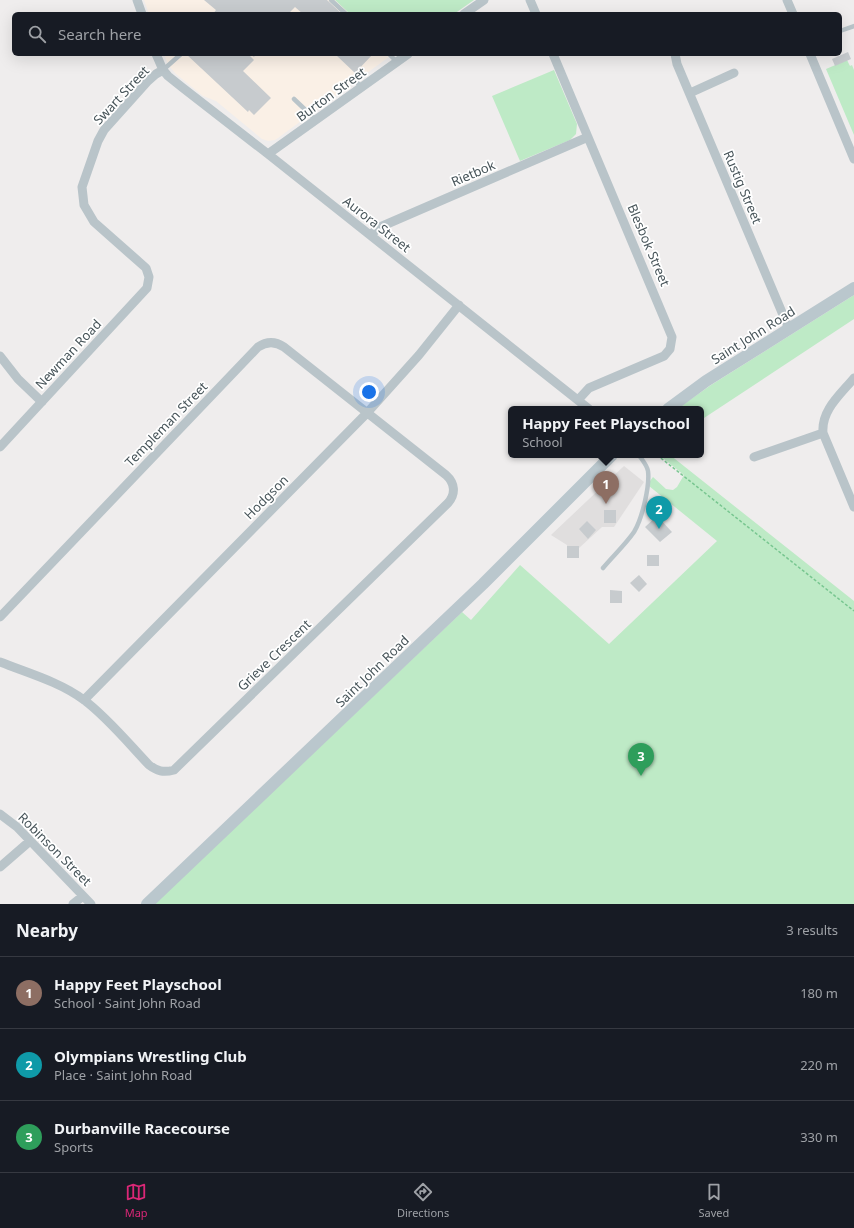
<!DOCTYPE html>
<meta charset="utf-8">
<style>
body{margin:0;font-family:"Noto Sans",sans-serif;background:#20242c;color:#f1f3f6}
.you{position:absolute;left:369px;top:392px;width:14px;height:14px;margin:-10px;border:3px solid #fff;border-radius:50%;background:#1a73e8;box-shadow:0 0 0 6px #1a73e833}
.badge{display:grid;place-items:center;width:26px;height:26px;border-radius:50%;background:#db2777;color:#fff;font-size:13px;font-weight:700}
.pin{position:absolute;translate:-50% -33px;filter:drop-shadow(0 1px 2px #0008)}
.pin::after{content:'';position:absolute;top:21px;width:14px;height:12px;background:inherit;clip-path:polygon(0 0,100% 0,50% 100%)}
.popup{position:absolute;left:508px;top:406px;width:196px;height:52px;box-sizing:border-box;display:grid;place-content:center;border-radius:6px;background:#171b24;filter:drop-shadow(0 1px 3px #0005);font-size:13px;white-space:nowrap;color:#9ea1a6}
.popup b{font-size:15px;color:#f1f3f6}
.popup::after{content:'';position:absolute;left:50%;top:100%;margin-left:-8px;border:8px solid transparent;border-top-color:#171b24}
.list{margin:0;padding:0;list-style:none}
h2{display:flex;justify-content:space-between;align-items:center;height:52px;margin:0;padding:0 16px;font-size:17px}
h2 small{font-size:13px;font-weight:400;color:#9ea1a6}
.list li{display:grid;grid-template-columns:26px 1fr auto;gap:12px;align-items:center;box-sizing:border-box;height:72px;padding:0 16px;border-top:1px solid #363941}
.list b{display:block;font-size:15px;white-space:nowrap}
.list p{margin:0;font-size:13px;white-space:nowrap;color:#9ea1a6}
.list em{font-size:13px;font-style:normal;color:#9ea1a6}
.icon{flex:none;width:22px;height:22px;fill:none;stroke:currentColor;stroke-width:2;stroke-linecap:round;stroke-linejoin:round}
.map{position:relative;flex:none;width:854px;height:904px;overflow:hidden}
.search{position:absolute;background:#171b24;box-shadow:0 4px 16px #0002;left:12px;right:12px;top:12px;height:44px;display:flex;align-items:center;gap:10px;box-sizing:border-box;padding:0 14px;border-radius:6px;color:#9ea1a6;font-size:15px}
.sheet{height:268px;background:#171b24}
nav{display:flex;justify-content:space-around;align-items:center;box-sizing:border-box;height:56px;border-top:1px solid #363941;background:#171b24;font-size:11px;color:#9ea1a6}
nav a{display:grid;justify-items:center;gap:2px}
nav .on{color:#db2777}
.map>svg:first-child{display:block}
.commercial{fill:#faf0e6}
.education{fill:#e0dede}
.green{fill:#beeac6}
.building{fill:#c7cbce}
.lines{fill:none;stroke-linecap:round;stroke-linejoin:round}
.path{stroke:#78c690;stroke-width:1.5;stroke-dasharray:3 2;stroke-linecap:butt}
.service{stroke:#b9c4c9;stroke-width:4.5}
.minor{stroke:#b9c4c9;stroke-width:9}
.secondary{stroke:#bac7cd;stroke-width:12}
.labels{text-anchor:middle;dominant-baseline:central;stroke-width:3.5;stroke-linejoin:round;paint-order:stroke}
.street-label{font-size:13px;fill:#475459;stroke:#fff}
</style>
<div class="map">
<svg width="854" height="904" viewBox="0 0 854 904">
<rect width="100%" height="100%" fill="#efeded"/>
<path class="commercial" d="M144,0H335L350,14H149Z
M164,54H393L278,138L275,140L268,141L262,139L216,101L203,96L176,74L168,65Z"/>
<path class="education" d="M624,466L644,482L614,527H602L579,548V558H567V545L551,535Z"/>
<path class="green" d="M335,0H474L454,14H350Z
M847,60L850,66L852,65L854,70V135L826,69Z
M554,70L577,124L576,134L570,140L520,161L492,96Z
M854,295V319L701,420V409H677L711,385Z
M659,455H670L854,601V904H154L462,612L471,620L520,565L609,644L717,541L649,486L650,481L653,477L666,489L673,490L677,487L684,475Z"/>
<path class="building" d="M204,0H327L342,14H303L295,7L288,14H213L216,10Z
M848,52L851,59L835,66L832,59Z
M186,54H256L254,57L251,54L250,56L254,60L243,71L271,98L254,115L249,110L248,112Z
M337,54H373L355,73L336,55Z
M604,510H616V523H604Z
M657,516L672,532L660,542L645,527Z
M587,521L596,530L588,539L579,529Z
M567,546H579V558H567Z
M647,555H659V566H647Z
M639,575L647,584L639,592L630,583Z
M610,590L622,591V603H610Z"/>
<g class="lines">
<path class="path" d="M657,455L854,611"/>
<path class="service" d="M331,0L346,14
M840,31L854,26
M389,54L397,62
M163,70L181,54
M355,81L362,87
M294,99L316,120
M603,568C613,556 625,545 634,532C642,519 650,486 648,471C647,465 642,460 639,455"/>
<path class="minor" d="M137,0L142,14
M530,0L536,14
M787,0L793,14
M464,14L484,0
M156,54L163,70L168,76L183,88L268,154L589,409
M553,54L672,337L670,349L664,356L589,388L578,400
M675,54L677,64L789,329
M810,54L854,159
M690,93L734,73
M268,154L408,54
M370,235L380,227L387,224L588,137
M0,356L18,379L42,402
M854,378C841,394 821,410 823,433L854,507
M0,447L147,288L149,277L146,268L94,222L84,205L82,187L98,141L104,130L147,82L156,74L163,70
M754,457L823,433
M0,617L258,347C267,341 275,341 284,347L446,475C455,483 456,494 448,503L174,770C163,773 157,771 149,765C129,744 107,717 84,700C60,682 28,673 0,662
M84,700L367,413L419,355L459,305
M0,814L17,827L91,904
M0,867L30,841
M73,904L83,896"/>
<path class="secondary" d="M668,409L706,381L854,288
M147,904L483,584L612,455"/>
</g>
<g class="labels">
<g class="street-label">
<text transform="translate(331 94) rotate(-36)">Burton Street</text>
<text transform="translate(121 95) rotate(-47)">Swart Street</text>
<text transform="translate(473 173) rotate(-23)">Rietbok</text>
<text transform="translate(743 187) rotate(67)">Rustig Street</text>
<text transform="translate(377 224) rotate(38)">Aurora Street</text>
<text transform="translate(649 245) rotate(67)">Blesbok Street</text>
<text transform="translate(753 335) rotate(-32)">Saint John Road</text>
<text transform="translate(68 354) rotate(-47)">Newman Road</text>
<text transform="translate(166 424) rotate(-46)">Templeman Street</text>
<text transform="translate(266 497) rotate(-45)">Hodgson</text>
<text transform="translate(274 655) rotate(-44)">Grieve Crescent</text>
<text transform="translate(372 671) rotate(-44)">Saint John Road</text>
<text transform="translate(55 849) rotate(45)">Robinson Street</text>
</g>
</g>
</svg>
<div class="you"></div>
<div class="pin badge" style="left:606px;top:504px;background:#8d6e63">1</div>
<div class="popup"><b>Happy Feet Playschool</b>School</div>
<div class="pin badge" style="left:659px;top:529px;background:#0f9aa8">2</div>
<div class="pin badge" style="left:641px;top:776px;background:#2e9e5b">3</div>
<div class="search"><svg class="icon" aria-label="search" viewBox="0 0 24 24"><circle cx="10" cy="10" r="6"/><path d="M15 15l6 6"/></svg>Search here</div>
</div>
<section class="sheet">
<h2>Nearby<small>3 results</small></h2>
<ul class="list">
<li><span class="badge" style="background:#8d6e63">1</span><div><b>Happy Feet Playschool</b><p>School · Saint John Road</p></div><em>180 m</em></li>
<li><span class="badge" style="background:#0f9aa8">2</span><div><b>Olympians Wrestling Club</b><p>Place · Saint John Road</p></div><em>220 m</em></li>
<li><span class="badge" style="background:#2e9e5b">3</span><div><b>Durbanville Racecourse</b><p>Sports</p></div><em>330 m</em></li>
</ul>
</section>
<nav>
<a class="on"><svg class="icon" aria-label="map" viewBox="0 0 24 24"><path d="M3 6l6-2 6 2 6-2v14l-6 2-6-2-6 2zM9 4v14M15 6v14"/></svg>Map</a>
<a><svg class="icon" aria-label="directions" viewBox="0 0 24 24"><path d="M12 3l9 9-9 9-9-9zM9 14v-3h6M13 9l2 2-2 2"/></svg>Directions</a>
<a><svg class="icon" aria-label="saved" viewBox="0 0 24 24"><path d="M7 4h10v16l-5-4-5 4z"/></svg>Saved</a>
</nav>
